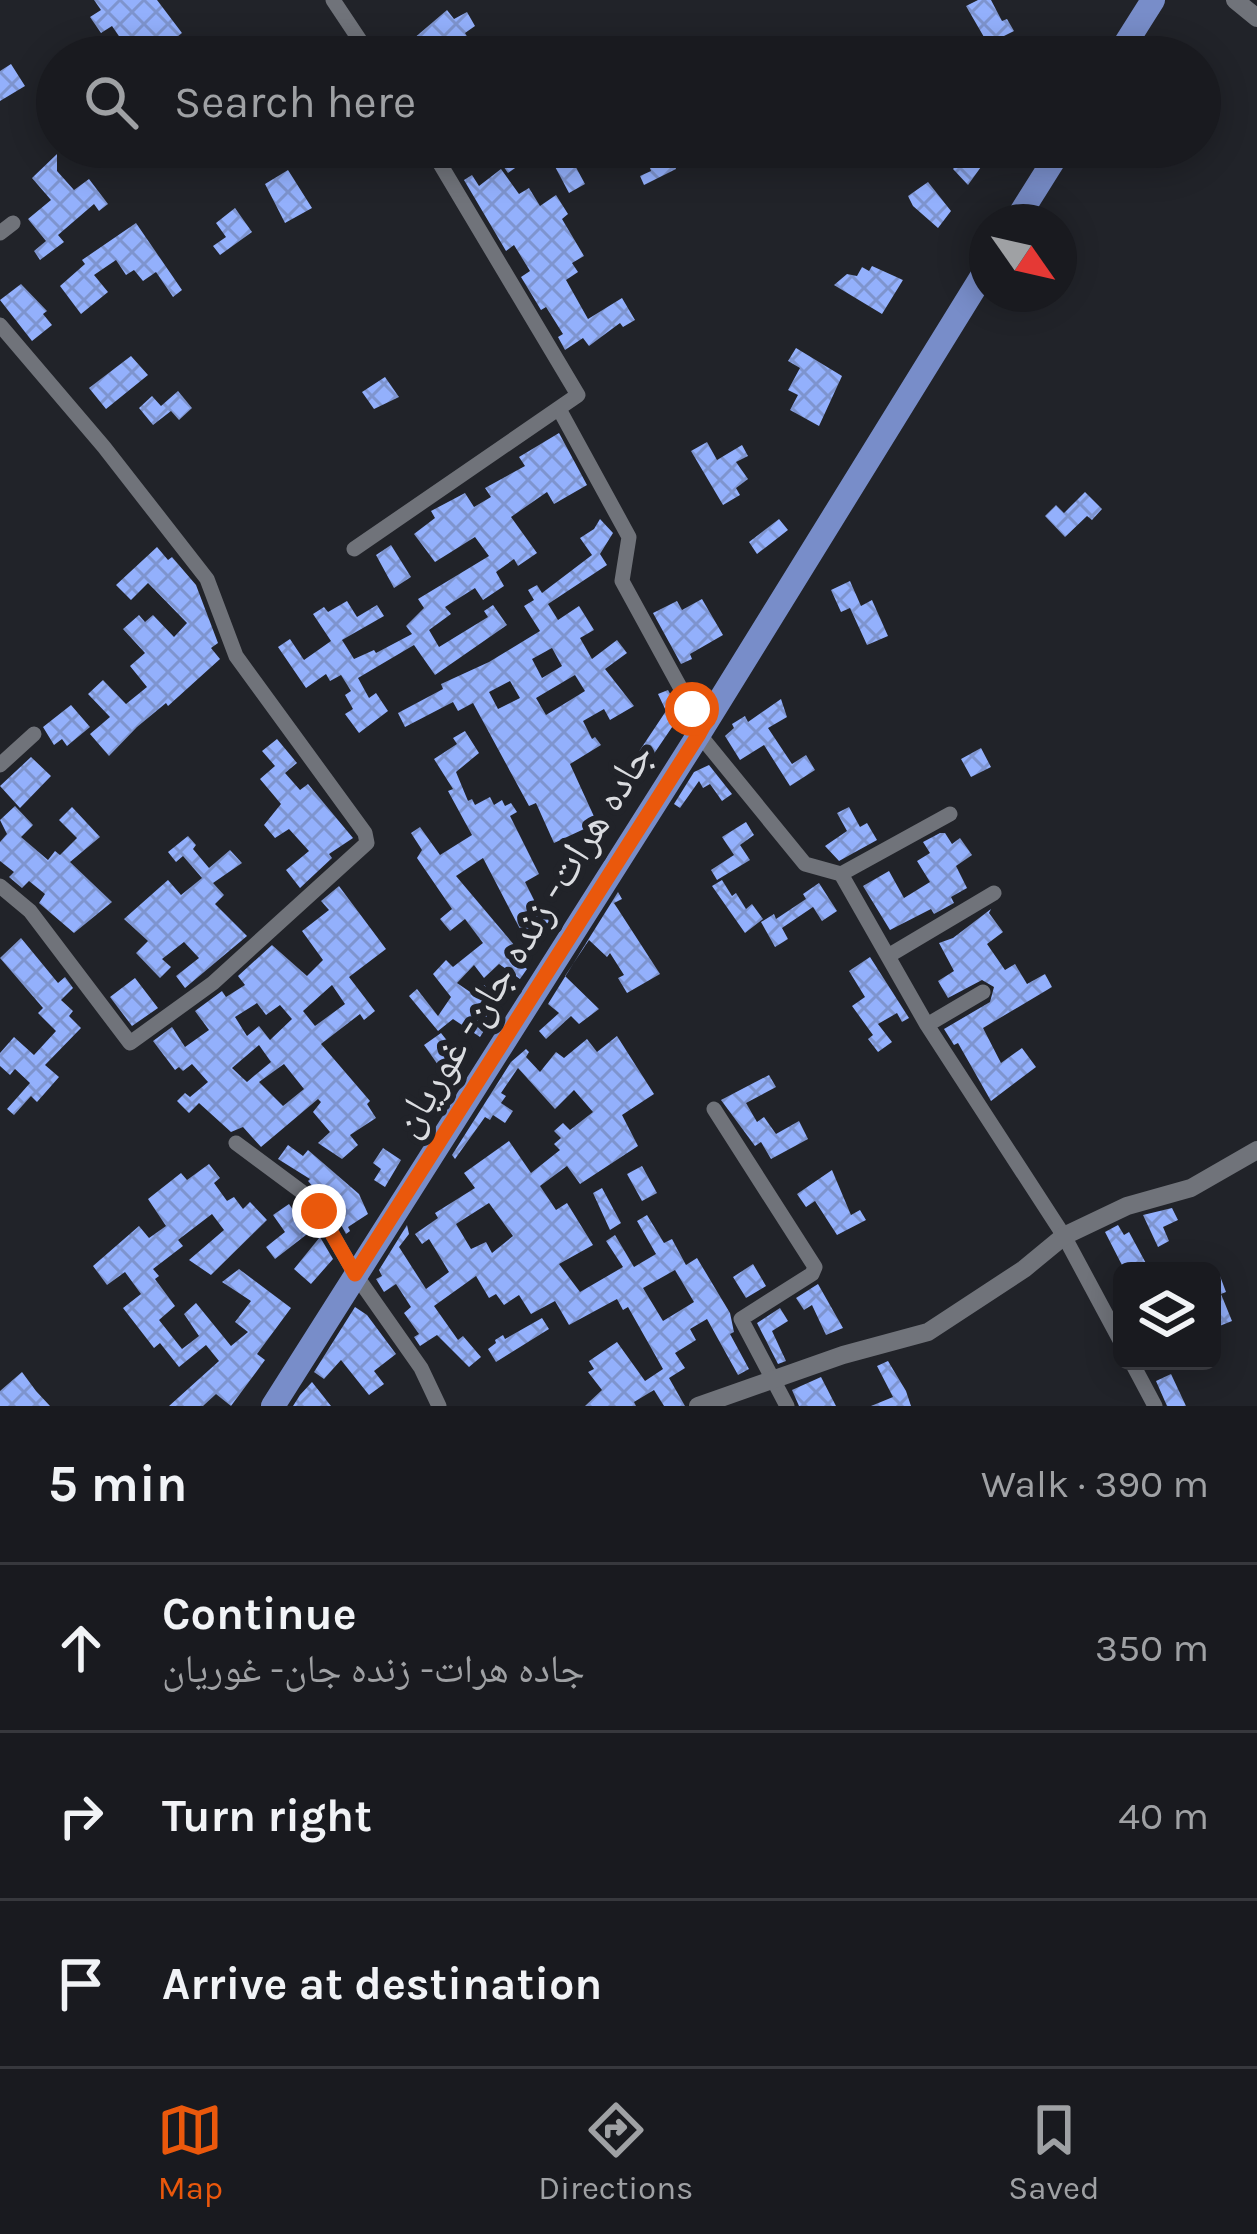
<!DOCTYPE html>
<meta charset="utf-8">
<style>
body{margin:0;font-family:Karla,"Noto Naskh Arabic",sans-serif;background:#26272c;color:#f1f3f6}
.controls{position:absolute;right:36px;bottom:36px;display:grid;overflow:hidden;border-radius:18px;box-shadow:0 6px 30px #0003}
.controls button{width:108px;height:108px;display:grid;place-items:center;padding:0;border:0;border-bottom:3px solid #37383d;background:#191a1f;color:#f1f3f6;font:60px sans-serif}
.compass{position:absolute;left:969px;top:204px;width:108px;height:108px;border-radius:50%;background:#191a1f;box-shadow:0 6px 30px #0003;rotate:124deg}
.stop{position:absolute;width:36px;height:36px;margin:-27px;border:9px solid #ea580c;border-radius:50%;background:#fff}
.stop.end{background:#ea580c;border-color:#fff;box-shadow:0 3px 12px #0008}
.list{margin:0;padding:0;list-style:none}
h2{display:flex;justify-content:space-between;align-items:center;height:156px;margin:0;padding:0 48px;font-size:51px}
h2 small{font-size:39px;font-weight:400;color:#9fa1a4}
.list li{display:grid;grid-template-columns:78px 1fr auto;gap:36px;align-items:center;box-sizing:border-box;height:168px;padding:0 48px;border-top:3px solid #37383d}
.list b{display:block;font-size:45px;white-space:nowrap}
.list p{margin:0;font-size:39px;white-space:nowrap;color:#9fa1a4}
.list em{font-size:39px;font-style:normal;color:#9fa1a4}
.icon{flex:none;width:66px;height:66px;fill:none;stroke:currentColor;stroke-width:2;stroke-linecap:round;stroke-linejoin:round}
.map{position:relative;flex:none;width:1257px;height:1406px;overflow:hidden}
.search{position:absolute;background:#191a1f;box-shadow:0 6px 30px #0003;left:36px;right:36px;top:36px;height:132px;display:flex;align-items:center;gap:30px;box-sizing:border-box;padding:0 42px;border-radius:66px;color:#9fa1a4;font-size:45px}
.sheet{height:660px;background:#191a1f}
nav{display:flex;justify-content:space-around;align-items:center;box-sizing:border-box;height:168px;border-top:3px solid #37383d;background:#191a1f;font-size:33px;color:#9fa1a4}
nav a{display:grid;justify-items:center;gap:6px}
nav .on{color:#ea580c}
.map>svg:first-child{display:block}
.building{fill:url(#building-cross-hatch);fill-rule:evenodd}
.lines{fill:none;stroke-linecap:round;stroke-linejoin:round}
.minor{stroke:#70737a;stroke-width:15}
.tertiary{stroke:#70737a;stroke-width:18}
.primary{stroke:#788dc9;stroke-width:24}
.route{stroke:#ea580c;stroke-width:15}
.labels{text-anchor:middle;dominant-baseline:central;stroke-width:12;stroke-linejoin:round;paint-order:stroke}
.street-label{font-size:42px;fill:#dadce0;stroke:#212329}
</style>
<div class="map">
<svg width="1257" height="1406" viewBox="0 0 1257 1406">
<defs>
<pattern id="building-cross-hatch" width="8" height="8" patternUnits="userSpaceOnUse" patternTransform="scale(3)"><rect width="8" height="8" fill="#93b0fc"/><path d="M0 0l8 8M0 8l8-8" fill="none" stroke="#7e94ce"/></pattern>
</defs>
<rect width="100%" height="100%" fill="#212329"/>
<path class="building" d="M94,0H157L182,33L152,57H101L123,42L112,26L101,33L90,17L101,10Z
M978,0H991L1002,21L1007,19L1014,31L988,44L966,6Z
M447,10L454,19L467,12L475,26L465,33L479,57H392Z
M868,40L875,54L869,57H822Z
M11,64L25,86L0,101V71Z
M490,147H565L585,184L569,193L552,161L542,166L535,154L508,173Z
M972,147H987L991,153L968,185L953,169Z
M57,154V171L74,190L89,179L108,204L99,211L94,204L58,235L64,242L40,260L34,251L46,241L28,219L51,200L32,178Z
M670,156L676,169L644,185L640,176L651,171L649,165Z
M501,169L519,194L529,188L540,206L556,195L568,214L562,219L584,256L572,263L578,272L566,280L588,319L622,298L635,320L623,327L620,323L589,346L583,338L565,350L558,337L563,334L546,307L541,310L521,277L530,271L514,245L506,251L464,180L472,175L479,186Z
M288,170L312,208L285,223L265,184Z
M928,182L951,211L938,228L913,206L908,196Z
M235,208L252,232L220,255L213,246L226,237L216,223Z
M136,223L182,290L173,297L156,272L143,281L134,270L126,275L116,260L94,275L108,292L81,314L60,286L85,264L82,260Z
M872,266L903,280L882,314L834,285L847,274L857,276L862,267L869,271Z
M21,284L47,311L43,314L52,325L32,341L0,300Z
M796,348L842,376L819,426L790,410L798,395L788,390L800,368L788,361Z
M131,356L148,375L106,409L89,388Z
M385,377L399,397L374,409L362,392Z
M178,391L192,408L179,420L171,411L153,425L139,408L152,396L161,406Z
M559,433L587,485L554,504L547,492L511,517L537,553L518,566L514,559L496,572L504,586L483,600L475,588L445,607L451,614L429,630L439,647L488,617L484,611L493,605L507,625L435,675L414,645L358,678L369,698L376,693L388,711L359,733L345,714L353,709L345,695L351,691L341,675L330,681L326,674L306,688L278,647L290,639L304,660L331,641L313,614L324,607L328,612L347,601L357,617L377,605L384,616L342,640L354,659L374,650L376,653L412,634L406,626L424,608L418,599L489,556L475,537L435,562L414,534L435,518L431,511L465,493L474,507L491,497L485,488L525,466L519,457Z
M707,442L717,460L742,445L748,456L736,462L748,479L736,488L740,495L723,505L691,451Z
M1085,492L1102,509L1092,520L1087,516L1065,537L1045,516L1056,505L1064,513Z
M600,519L613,533L600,554L607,565L548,604L558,620L579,606L594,630L580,638L592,659L617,640L627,653L605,669L634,706L610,720L604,709L583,721L592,739L595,737L601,745L570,764L597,823L554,843L536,803L529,806L473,703L458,711L453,702L405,727L398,713L443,689L441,684L489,662L540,631L524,606L534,600L528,590L537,585L542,593L592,555L580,538L594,529ZM552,648L562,666L542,678L532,659ZM575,675L585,691L546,715L536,698ZM510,681L520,698L498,709L489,692Z
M779,519L788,530L757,554L749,542Z
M391,545L411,577L394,588L376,555Z
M157,547L168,560L172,557L196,585L218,643L211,648L220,659L168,706L166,703L137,727L109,756L90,734L110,717L88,694L103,680L126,704L147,687L130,666L145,653L123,629L139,615L145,622L153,615L174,637L187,623L148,583L131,600L116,585Z
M850,581L861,606L872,600L888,636L867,645L850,608L841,612L831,590Z
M702,599L723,635L690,654L692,659L681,664L653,613L677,601L682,610Z
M668,690L681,714L649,761L638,753L666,711L658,694Z
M781,699L787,717L768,728L792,764L806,755L815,770L790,786L764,745L740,760L725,736L734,728L732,724L745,716L748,722Z
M71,705L90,727L67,746L62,739L54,745L43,727Z
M465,731L479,753L456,772L468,801L472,799L475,805L490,797L494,805L502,800L505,806L511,803L517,812L510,816L539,874L525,882L541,914L552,921L532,952L483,858L456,876L526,959L521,964L527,969L520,979L499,964L484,978L474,965L457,983L476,996L484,985L494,994L483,1009L489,1013L482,1023L487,1026L480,1037L453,1019L438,1031L409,996L417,989L438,1016L451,997L433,974L446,960L453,967L483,943L465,919L450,931L440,919L452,909L417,858L422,850L411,833L420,827L440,855L472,835L448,791L453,789L434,759L457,744L453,738Z
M277,739L297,763L285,773L300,790L308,784L353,838L329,854L332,858L300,888L286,870L309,851L289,829L275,838L264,825L281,804L260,779L275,766L262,751Z
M981,748L991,767L971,777L961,759Z
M31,757L51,776L20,808L0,786Z
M709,765L732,794L722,801L710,784L703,788L699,781L680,808L674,804L694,772Z
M15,806L33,825L21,837L48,860L55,851L60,855L77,838L59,820L72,807L100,837L70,862L112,902L74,933L39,903L45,894L29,881L22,888L9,877L14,872L0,861V842L7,834L0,820Z
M849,807L860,827L867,823L877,840L839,861L825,846L847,831L837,813Z
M746,822L754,835L740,845L750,860L717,880L711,870L734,855L722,837Z
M940,833H945L952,844L960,838L972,855L956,866L967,888L951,897L954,903L934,914L931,909L890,930L863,886L889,871L904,898L930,882L917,861L930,853L923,842Z
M188,836L196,845L193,849L209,868L230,850L242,863L213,883L224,895L215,904L247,936L185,988L176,976L199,958L184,942L162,959L171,967L160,978L136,953L148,941L124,919L168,880L181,895L202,878L183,856L176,862L168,852Z
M722,880L732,896L736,893L746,909L752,904L763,919L745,933L712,886Z
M819,883L837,911L822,921L813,907L782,928L788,939L775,947L761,922L774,914L776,919L806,899L803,894Z
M339,886L386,949L349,977L375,1011L364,1020L360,1014L321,1044L370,1101L367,1104L376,1118L350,1135L358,1145L342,1159L318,1143L330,1132L313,1112L321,1102L318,1099L261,1147L243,1127L231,1132L199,1103L189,1113L177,1101L185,1093L190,1097L208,1082L192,1064L183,1071L179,1067L175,1070L153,1041L172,1027L185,1047L209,1030L195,1011L222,991L226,997L245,985L238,976L272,945L307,976L323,960L302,931L329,910L321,901ZM332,985L345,1004L315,1026L303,1011ZM257,1003L266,1015L280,1005L292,1019L270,1040L259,1026L247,1036L235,1017ZM259,1045L271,1062L254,1076L258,1080L254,1076L247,1082L232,1068ZM284,1064L304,1089L283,1106L259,1082Z
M618,892L622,899L614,903L660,974L627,993L618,978L624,975L610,953L607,957L589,940L565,976L599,1009L579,1024L571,1016L546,1039L539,1031L559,1013L548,1004Z
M991,909L989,913L1003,932L987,944L1005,970L1015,964L1027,984L1045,974L1052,987L983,1028L1001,1063L1022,1048L1036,1067L991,1101L958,1043L954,1045L944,1029L990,1002L994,987L982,980L948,998L938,981L954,971L939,943L953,938Z
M21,938L58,983L65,977L73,988L61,1000L73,1011L69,1016L81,1028L45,1065L59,1077L37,1102L31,1096L14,1115L7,1109L30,1083L15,1069L10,1075L0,1066V1053L14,1037L34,1055L56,1031L38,1013L43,1008L0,958Z
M870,957L909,1018L902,1022L897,1013L878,1024L892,1042L878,1052L868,1039L873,1035L852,1006L865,997L849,971Z
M135,978L158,1008L132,1026L110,997Z
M441,1033L461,1058L443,1072L424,1045Z
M617,1036L654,1094L622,1115L638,1146L580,1184L567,1166L540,1186L556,1210L567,1203L593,1245L559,1264L580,1292L623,1267L606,1241L615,1235L634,1267L656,1254L637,1221L647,1215L664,1243L672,1239L686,1265L697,1258L730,1313L734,1332L730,1334L749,1369L738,1375L707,1319L690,1329L696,1340L675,1353L685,1368L669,1378L685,1406H664L654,1390L634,1402L636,1406H585L602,1390L588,1372L594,1369L589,1361L617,1342L645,1381L663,1369L628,1307L623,1310L617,1299L569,1325L555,1301L531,1314L519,1295L504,1305L496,1294L489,1298L476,1276L434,1306L458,1340L463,1336L481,1357L469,1367L437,1335L420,1346L414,1337L419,1334L404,1313L411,1307L396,1284L384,1292L376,1279L382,1276L379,1270L407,1225L409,1234L399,1247L426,1289L449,1272L429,1239L422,1244L415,1234L438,1218L435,1213L475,1188L464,1173L509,1141L531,1173L560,1150L554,1144L561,1138L554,1131L563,1123L570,1130L593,1112L574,1090L555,1109L518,1068L501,1093L506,1096L501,1103L513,1111L505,1123L493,1115L490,1120L485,1117L455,1159L452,1155L511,1062L526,1049L529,1052L526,1057L540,1072L556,1052L564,1058L587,1039L597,1052ZM489,1203L513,1236L492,1253L486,1242L471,1249L456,1224ZM675,1270L694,1302L663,1321L643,1288Z
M769,1075L776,1087L746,1103L757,1122L764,1117L776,1134L799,1121L808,1139L771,1159L761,1142L755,1146L721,1100Z
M288,1145L303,1156L308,1150L359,1194L368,1214L348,1227L350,1231L346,1234L339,1221L346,1216L329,1188L322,1197L308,1181L310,1179L278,1159Z
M383,1148L401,1160L385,1187L374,1180L381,1169L373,1163Z
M209,1164L220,1178L214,1183L227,1201L234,1197L243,1209L250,1202L267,1220L211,1275L189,1260L224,1230L212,1214L178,1240L183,1246L153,1269L159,1276L155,1279L175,1306L159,1320L182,1349L199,1336L184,1314L196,1303L231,1346L248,1332L235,1322L251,1301L222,1282L239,1269L291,1308L257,1354L265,1360L231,1406L216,1394L203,1406H169L219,1361L206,1345L179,1367L160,1343L154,1348L123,1308L141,1294L125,1272L107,1285L93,1266L139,1226L149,1238L166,1226L148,1199L181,1173L187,1180Z
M642,1166L657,1193L642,1201L627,1174Z
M832,1170L851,1215L860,1210L866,1220L837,1235L815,1201L806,1207L797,1194Z
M602,1188L621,1223L610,1230L593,1193Z
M289,1204L300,1220L307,1216L315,1228L275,1259L266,1247L285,1232L273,1215Z
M1172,1208L1178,1220L1163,1227L1169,1241L1158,1247L1143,1215Z
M1118,1225L1124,1235L1129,1232L1148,1267L1125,1271L1105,1232Z
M320,1237L333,1259L311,1284L294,1269Z
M753,1264L766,1286L746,1298L733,1277Z
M1212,1273L1214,1278L1220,1276L1226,1292L1221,1294L1232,1321L1217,1327L1212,1316Z
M818,1284L843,1328L826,1335L812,1305L804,1310L796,1298Z
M355,1307L367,1315L396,1354L374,1371L384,1384L369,1395L341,1360L324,1379L314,1372Z
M780,1308L788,1321L772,1331L786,1361L778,1364L757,1323Z
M542,1318L549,1329L496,1362L488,1349L496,1343L495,1340L503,1335L505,1339Z
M888,1361L906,1391L911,1406H871L893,1397L877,1366Z
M22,1372L36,1391L50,1406H0V1391Z
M1171,1374L1186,1406H1167L1156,1381Z
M821,1377L836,1406H799L792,1390Z
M312,1382L331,1406H293L300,1395Z"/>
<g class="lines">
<path class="minor" d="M333,0L371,57
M0,233L13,223
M0,325L104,447L207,579L236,656L365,833L367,843L213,983L130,1043L30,911L0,886
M559,409L629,537L622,581L692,709L705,723
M354,549L578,395L430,147
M699,734L805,864L841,874L927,1025L1064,1236L1122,1344
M0,765L34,734
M841,874L950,814
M888,956L994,893
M927,1025L983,992
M714,1109L815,1267L812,1274L741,1319L787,1406
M236,1143L302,1192L319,1211L355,1274L421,1368L439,1406
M1131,1361L1155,1406"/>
<path class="tertiary" d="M1235,0L1257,18
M698,1406L843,1355L928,1332L1024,1269L1064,1236L1127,1206L1191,1188L1257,1150"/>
<path class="primary" d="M1117,57L1153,0
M1015,222L1062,147
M273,1406L699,734L987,268"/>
</g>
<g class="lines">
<path class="route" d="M319,1211L355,1274L699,734L705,723L692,709"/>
</g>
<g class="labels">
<g class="street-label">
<text transform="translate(522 939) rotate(-58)">جاده هرات- زنده جان- غوریان</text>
</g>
</g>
</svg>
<div class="controls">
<button><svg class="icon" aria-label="layers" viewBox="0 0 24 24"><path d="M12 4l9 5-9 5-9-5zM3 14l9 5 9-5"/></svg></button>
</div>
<svg class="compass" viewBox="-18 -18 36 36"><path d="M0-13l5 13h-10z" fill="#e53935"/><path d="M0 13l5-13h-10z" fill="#9fa1a4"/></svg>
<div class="stop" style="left:692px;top:709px"></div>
<div class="stop end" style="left:319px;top:1211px"></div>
<div class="search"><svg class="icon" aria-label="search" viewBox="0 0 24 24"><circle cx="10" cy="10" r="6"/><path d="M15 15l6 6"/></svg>Search here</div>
</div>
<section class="sheet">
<h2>5 min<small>Walk · 390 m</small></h2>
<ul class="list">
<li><svg class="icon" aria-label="ahead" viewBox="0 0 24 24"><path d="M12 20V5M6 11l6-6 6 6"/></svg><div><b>Continue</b><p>جاده هرات- زنده جان- غوریان</p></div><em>350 m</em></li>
<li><svg class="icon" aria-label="right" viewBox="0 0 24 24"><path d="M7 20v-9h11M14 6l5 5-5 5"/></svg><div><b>Turn right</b></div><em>40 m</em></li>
<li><svg class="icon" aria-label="arrive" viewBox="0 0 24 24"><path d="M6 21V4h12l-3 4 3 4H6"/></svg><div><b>Arrive at destination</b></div></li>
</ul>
</section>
<nav>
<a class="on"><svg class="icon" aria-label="map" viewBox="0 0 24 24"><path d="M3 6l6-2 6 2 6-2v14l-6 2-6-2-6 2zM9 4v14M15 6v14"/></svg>Map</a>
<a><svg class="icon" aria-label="directions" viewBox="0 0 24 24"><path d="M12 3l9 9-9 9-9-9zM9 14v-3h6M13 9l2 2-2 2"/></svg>Directions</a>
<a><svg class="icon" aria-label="saved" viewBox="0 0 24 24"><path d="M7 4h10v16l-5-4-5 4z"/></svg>Saved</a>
</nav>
